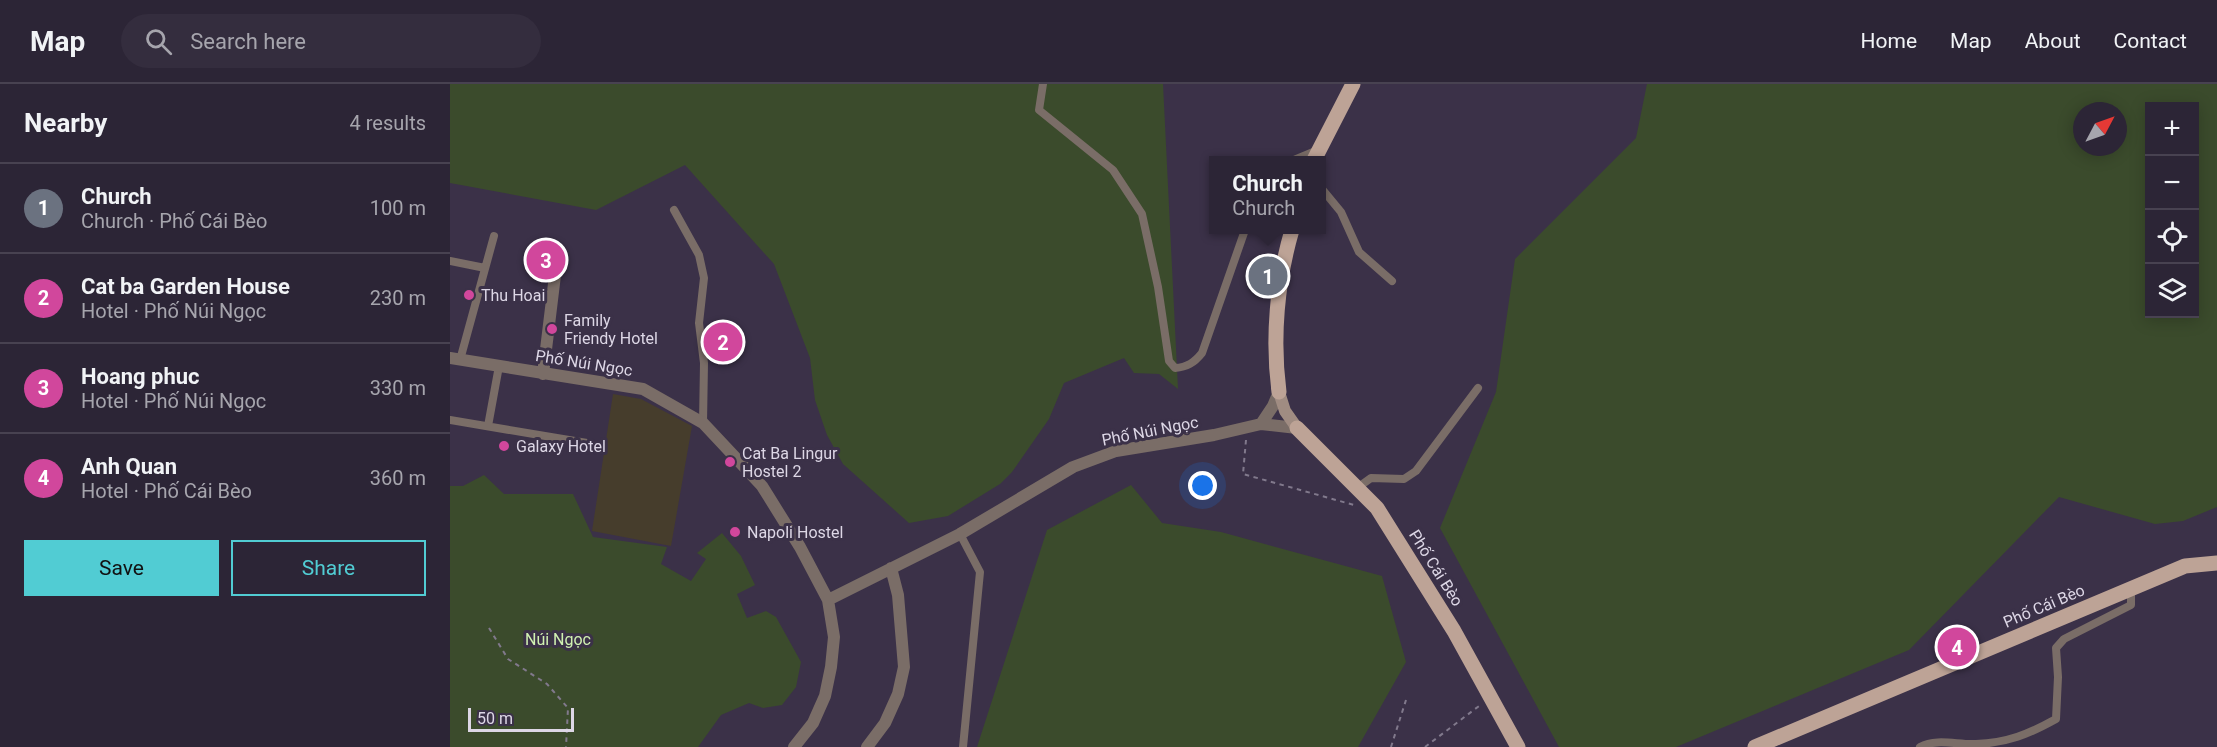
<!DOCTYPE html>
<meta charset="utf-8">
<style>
body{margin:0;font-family:Roboto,sans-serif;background:#342d3e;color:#f1f3f6}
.controls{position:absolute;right:18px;top:18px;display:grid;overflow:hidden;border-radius:0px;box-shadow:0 3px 15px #0003}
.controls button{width:54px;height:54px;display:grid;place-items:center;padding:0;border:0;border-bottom:2px solid #484251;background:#2c2536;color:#f1f3f6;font:30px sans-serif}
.compass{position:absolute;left:1623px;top:18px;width:54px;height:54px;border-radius:50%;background:#2c2536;box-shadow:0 3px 15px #0003;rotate:49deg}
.scale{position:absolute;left:18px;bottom:15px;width:106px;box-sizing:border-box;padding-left:6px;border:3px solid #ddd7e6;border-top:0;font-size:16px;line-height:21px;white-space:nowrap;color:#ddd7e6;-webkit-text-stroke:4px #3b3148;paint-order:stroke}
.you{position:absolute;left:753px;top:402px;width:21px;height:21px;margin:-15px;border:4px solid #fff;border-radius:50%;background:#1a73e8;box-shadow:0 0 0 9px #1a73e833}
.badge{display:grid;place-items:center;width:39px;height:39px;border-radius:50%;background:#51ccd3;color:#fff;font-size:20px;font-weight:700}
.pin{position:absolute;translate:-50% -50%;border:3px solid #fff;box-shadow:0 2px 6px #0006}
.popup{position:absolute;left:759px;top:72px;width:117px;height:78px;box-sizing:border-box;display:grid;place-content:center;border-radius:0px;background:#2c2536;filter:drop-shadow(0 2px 4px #0005);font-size:20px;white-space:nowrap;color:#a6a5ad}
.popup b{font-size:22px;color:#f1f3f6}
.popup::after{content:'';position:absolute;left:50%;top:100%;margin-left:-12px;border:12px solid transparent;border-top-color:#2c2536}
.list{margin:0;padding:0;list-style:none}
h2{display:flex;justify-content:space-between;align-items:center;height:78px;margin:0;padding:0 24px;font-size:26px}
h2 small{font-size:20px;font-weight:400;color:#a6a5ad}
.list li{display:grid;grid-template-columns:39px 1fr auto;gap:18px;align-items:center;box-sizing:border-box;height:90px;padding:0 24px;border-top:2px solid #484251}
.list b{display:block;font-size:22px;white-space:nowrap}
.list p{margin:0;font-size:20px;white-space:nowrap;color:#a6a5ad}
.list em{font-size:20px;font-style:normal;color:#a6a5ad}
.actions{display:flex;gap:12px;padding:18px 24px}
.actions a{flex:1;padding:14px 0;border:2px solid #51ccd3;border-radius:0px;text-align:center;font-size:21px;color:#51ccd3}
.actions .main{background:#51ccd3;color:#111}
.icon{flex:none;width:33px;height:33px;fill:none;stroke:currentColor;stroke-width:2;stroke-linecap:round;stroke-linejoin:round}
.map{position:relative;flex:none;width:1767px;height:663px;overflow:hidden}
header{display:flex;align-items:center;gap:36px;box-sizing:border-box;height:84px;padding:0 30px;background:#2c2536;border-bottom:2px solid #484251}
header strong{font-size:28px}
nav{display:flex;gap:33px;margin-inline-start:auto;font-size:21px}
.search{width:420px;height:54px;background:#342d3e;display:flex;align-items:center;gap:15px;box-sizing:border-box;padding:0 21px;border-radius:33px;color:#a6a5ad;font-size:22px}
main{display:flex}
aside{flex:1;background:#2c2536}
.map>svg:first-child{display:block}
.education{fill:#463d2c}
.green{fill:#3b4b2c;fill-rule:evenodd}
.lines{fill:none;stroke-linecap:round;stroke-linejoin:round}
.path{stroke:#81798c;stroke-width:2;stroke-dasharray:4.5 4.5;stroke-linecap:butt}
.service{stroke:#7a6d67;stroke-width:8}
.minor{stroke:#7a6d67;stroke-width:12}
.secondary{stroke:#a08c82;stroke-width:12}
.primary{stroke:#bda396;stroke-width:15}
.hotel-dot{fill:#d1479c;stroke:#3b3148;stroke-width:2}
.labels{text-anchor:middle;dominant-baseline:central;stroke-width:6;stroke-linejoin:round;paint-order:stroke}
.poi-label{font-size:16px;fill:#ddd7e6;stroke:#3b3148;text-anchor:start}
.street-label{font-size:16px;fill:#ddd7e6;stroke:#3b3148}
.park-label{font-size:16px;fill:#d0f1b1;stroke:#3b3148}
</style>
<header>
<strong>Map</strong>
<div class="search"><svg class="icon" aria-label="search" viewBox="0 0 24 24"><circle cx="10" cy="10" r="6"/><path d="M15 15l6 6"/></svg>Search here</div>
<nav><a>Home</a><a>Map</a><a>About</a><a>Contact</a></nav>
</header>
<main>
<aside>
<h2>Nearby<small>4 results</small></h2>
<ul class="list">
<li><span class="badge" style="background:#6b7280">1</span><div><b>Church</b><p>Church · Phố Cái Bèo</p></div><em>100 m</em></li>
<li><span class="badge" style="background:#d1479c">2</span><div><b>Cat ba Garden House</b><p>Hotel · Phố Núi Ngọc</p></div><em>230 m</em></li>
<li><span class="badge" style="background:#d1479c">3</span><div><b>Hoang phuc</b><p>Hotel · Phố Núi Ngọc</p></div><em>330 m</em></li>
<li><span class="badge" style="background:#d1479c">4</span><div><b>Anh Quan</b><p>Hotel · Phố Cái Bèo</p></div><em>360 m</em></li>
</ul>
<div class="actions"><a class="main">Save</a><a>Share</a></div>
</aside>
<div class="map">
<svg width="1767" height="663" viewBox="0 0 1767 663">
<rect width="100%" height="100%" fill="#3b3148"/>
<path class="education" d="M163,310L191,315L242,342L221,462L142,447Z"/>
<path class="green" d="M0,0H713L728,305L709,290L684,289L674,274L614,299L599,335L562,388L550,400L498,432L459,439L393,380L377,351L365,316L360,274L324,180L235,81L146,126L0,99Z
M1197,0H1767V423L1733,437L1705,440L1609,413L1459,566L1226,663H1109L990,444L1046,308L1065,175L1186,54ZM1744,22V230H1700V22ZM1632,27H1668V63H1632Z
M34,391L54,410H123L143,453L217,463L211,480L241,497L256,475L247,469L272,449L291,472L305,501L287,510L297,534L316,527L326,533L351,578L346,603L332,621L313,624L299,619L271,631L248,663H0V402H13Z
M681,401L712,439L771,448L932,492L956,578L908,663H527L597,446Z"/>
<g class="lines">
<path class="path" d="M796,356L793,390L904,421
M39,544L58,575L97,600L118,624L116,663
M941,663L956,616
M975,663L1029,622"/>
<path class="service" d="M593,0L589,26L663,86L692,130L708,203L719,277L725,284C737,283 744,279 752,269L795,146
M844,76L868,66
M872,105L891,128L909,168L942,197
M224,126L249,171L254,194L249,239L254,279L253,339
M0,177L35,184
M10,276L44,152
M0,336L137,359
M38,342L49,282
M907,404L921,394L954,395L966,387L1028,304
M510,450L530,488L513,663
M1470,663C1487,654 1507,661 1526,660C1557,659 1579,650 1606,635L1608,593L1606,564L1614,555L1681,521V505"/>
<path class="minor" d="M0,274L193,305L253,339L312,402L350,463L378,516L384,553L381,583L375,612L363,639L344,663
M93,290L106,183
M811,340L823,322L829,308
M378,516L510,450L623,383L666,367L764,351L811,340L847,344
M417,663L435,639L448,610L454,583L448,511L441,484"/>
<path class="secondary" d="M829,308L835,327L847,344"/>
<path class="primary" d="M864,76L903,0
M829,308C822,255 827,197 842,146
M847,344L927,424L1004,547L1068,663
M1305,663L1735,482L1767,479"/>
</g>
<g class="hotel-dot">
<circle cx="19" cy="211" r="6"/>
<circle cx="102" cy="245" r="6"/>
<circle cx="54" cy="362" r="6"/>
<circle cx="280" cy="378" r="6"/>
<circle cx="285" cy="448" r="6"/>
</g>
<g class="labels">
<g class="poi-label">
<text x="31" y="211">Thu Hoai</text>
<text x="114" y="236">Family<tspan x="114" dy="18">Friendy Hotel</tspan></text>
<text x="66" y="362">Galaxy Hotel</text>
<text x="292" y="369">Cat Ba Lingur<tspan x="292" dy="18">Hostel 2</tspan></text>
<text x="297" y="448">Napoli Hostel</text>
</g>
<g class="street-label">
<text transform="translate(134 279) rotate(9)">Phố Núi Ngọc</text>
<text transform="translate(700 347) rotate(-11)">Phố Núi Ngọc</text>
<text transform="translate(986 484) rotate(58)">Phố Cái Bèo</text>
<text transform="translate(1594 522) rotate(-23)">Phố Cái Bèo</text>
</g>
<g class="park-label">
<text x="108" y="555">Núi Ngọc</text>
</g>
</g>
</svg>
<div class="controls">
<button>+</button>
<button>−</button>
<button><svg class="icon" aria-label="locate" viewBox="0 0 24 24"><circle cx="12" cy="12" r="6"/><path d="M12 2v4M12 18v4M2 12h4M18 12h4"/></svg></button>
<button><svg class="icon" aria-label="layers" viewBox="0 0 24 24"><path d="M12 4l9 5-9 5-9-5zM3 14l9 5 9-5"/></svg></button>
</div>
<svg class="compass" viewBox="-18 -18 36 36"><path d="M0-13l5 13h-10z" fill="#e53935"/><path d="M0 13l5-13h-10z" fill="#a6a5ad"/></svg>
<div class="scale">50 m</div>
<div class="you"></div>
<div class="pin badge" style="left:818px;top:192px;background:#6b7280">1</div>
<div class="popup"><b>Church</b>Church</div>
<div class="pin badge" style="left:273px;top:258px;background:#d1479c">2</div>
<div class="pin badge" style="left:96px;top:176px;background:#d1479c">3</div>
<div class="pin badge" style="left:1507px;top:563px;background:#d1479c">4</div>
</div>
</main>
